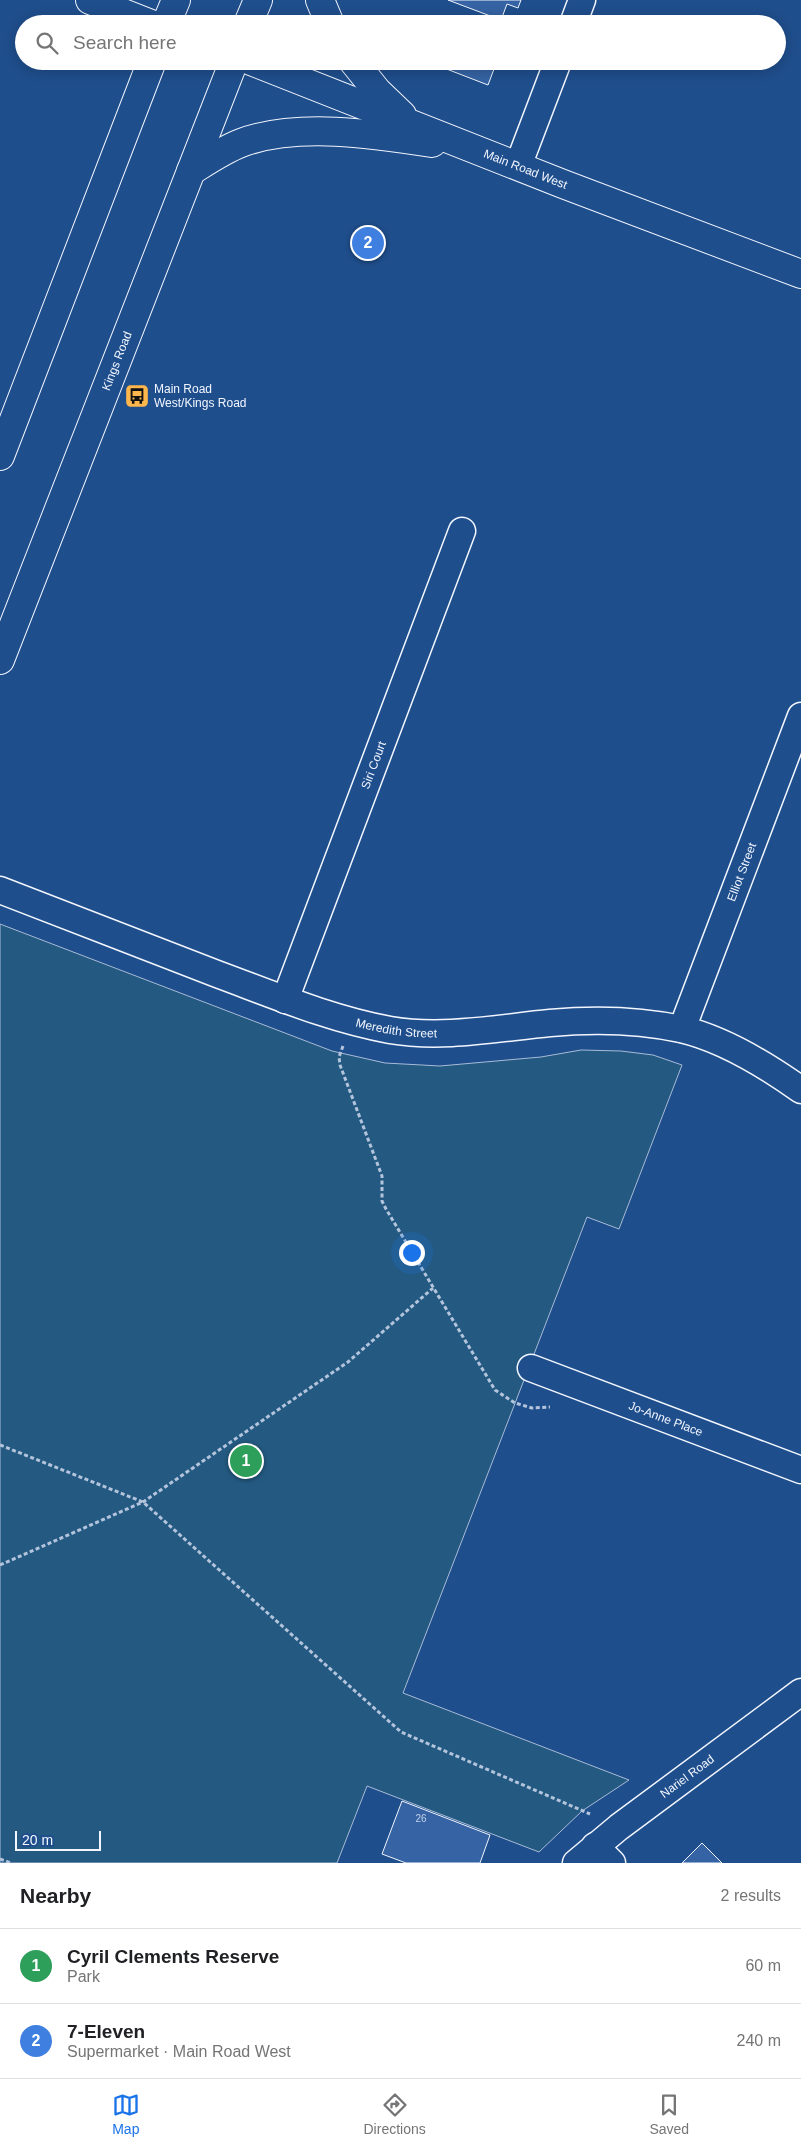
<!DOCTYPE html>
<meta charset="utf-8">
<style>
body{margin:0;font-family:Arial,sans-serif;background:#f2f2f2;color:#202124}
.scale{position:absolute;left:15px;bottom:12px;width:86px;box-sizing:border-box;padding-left:5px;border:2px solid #f2f6ff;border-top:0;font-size:14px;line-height:18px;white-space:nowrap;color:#f2f6ff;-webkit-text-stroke:4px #1f4e8c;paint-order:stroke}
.you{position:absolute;left:411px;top:1252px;width:18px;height:18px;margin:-12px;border:4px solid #fff;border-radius:50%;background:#1a73e8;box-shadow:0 0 0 8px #1a73e833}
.badge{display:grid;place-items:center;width:32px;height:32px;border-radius:50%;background:#1a73e8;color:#fff;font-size:16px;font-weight:700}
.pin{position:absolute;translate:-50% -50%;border:2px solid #fff;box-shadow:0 1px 5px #0006}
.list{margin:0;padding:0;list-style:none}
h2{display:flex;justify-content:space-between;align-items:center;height:65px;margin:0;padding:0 20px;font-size:21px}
h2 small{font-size:16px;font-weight:400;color:#757577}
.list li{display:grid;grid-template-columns:32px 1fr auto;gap:15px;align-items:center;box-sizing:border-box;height:75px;padding:0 20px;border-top:1px solid #e0e0e0}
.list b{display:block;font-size:19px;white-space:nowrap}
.list p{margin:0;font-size:16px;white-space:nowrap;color:#757577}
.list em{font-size:16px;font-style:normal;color:#757577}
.icon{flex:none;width:28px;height:28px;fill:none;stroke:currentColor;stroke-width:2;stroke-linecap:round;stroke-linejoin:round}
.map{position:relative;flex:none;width:801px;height:1863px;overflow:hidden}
.search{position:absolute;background:#fff;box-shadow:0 2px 12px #0003;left:15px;right:15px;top:15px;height:55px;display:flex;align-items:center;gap:12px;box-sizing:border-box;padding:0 18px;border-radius:28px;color:#757577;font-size:19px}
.sheet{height:215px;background:#fff}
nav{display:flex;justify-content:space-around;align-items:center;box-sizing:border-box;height:70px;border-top:1px solid #e0e0e0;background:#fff;font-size:14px;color:#757577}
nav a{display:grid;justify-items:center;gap:2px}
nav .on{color:#1a73e8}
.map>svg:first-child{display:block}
.green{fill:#245a82;stroke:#a8bbd7}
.building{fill:#3563a3;stroke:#f2f6ff}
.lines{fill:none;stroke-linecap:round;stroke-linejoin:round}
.street-casing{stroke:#f2f6ff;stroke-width:29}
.secondary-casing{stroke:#f2f6ff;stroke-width:30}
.primary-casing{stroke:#f2f6ff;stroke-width:30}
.path{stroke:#b3c4dc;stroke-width:3;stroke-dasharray:4 2.5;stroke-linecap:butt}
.street{stroke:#1f4e8c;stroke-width:26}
.secondary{stroke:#1f4e8c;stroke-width:28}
.primary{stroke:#1f4e8c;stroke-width:28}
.labels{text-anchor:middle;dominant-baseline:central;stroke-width:4;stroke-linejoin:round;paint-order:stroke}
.number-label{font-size:10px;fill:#c3d1e8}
.street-label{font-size:12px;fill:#f2f6ff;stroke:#1f4e8c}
.poi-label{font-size:12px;fill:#f2f6ff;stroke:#1f4e8c;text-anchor:start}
</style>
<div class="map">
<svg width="801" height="1863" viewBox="0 0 801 1863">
<rect width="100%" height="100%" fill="#1f4e8c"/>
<path class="green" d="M0,924L332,1051L385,1063L440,1066L541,1057L581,1050L621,1051L653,1055L682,1065L619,1229L587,1217L403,1693L629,1780L582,1811L539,1852L367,1786L337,1863H0Z"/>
<path class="building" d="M448,0H521L518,8L507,4L501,20Z
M431,61H497L488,85L431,63Z
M402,1801L490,1835L480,1863H406L382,1854Z
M702,1843L722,1863H682Z"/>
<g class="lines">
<defs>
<g id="street">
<path d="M573,24L582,0"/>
<path d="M518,166L558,61"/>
<path id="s1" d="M0,890C72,918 145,946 217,974C274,995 330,1019 390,1030C443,1039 497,1028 550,1023C593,1019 639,1020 681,1029C724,1039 766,1065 801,1090"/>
<path id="s2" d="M285,1000L462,531"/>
<path id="s3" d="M682,1029L801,716"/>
<path id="s4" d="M531,1368L801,1470"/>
<path d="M595,1846L612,1863"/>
<path id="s5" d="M576,1863L619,1827L801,1692"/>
</g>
<g id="secondary">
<path d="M90,0L151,24"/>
<path d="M320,0L330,24"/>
<path id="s6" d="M251,61L563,184L801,274"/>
<path d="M353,61L377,91L402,115"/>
<path d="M191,171C207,161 223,150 241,143C297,122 374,134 432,143"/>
</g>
<g id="primary">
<path d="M166,24L176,0"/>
<path d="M248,24L258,0"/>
<path d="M0,456L152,61"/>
<path id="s7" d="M0,660L234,61"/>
</g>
</defs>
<use href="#street" class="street-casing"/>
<use href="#secondary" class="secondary-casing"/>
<use href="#primary" class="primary-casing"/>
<path class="path" d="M343,1046L339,1057L340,1065L382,1176V1201L386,1209L495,1390L515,1403L532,1408L550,1407
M0,1445L143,1502L401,1732L590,1814
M0,1565L143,1502L348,1362L433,1288
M0,1859L11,1863"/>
<use href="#street" class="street"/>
<use href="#secondary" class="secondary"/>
<use href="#primary" class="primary"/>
</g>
<defs>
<symbol id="bus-square" viewBox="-11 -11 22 22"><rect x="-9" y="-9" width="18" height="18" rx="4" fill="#ffb74d" stroke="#1f4e8c"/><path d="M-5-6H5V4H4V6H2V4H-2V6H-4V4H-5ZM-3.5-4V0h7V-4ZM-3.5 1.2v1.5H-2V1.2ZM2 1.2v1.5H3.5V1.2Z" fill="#111"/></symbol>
</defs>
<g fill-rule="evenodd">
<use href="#bus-square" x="123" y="382" width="28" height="28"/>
</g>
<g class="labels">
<g class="number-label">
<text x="421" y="1818">26</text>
</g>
<g class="street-label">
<text stroke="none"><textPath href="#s6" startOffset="295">Main Road West</textPath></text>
<text stroke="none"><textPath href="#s7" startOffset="321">Kings Road</textPath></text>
<text stroke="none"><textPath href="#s2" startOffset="251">Siri Court</textPath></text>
<text stroke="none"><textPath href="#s3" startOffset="168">Elliot Street</textPath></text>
<text stroke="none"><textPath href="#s1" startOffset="421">Meredith Street</textPath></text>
<text stroke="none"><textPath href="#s4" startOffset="144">Jo-Anne Place</textPath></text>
<text stroke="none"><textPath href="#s5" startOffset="141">Nariel Road</textPath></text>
</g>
<g class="poi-label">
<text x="154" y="389">Main Road<tspan x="154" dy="14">West/Kings Road</tspan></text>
</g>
</g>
</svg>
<div class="scale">20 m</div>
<div class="you"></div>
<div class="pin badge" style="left:246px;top:1461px;background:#2e9e5b">1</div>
<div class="pin badge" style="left:368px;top:243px;background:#3f7fe0">2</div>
<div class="search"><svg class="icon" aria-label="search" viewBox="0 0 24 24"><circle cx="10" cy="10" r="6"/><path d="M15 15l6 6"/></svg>Search here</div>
</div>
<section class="sheet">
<h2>Nearby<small>2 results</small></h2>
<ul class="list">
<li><span class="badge" style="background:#2e9e5b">1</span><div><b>Cyril Clements Reserve</b><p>Park</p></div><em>60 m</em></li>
<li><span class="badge" style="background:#3f7fe0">2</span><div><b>7-Eleven</b><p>Supermarket · Main Road West</p></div><em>240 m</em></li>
</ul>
</section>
<nav>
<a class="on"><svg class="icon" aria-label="map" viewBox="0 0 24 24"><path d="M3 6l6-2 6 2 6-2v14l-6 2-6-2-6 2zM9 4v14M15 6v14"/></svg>Map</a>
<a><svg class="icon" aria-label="directions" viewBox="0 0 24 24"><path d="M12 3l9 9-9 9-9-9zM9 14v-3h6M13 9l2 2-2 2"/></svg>Directions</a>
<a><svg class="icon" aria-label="saved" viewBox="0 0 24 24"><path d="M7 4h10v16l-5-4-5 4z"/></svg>Saved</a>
</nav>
